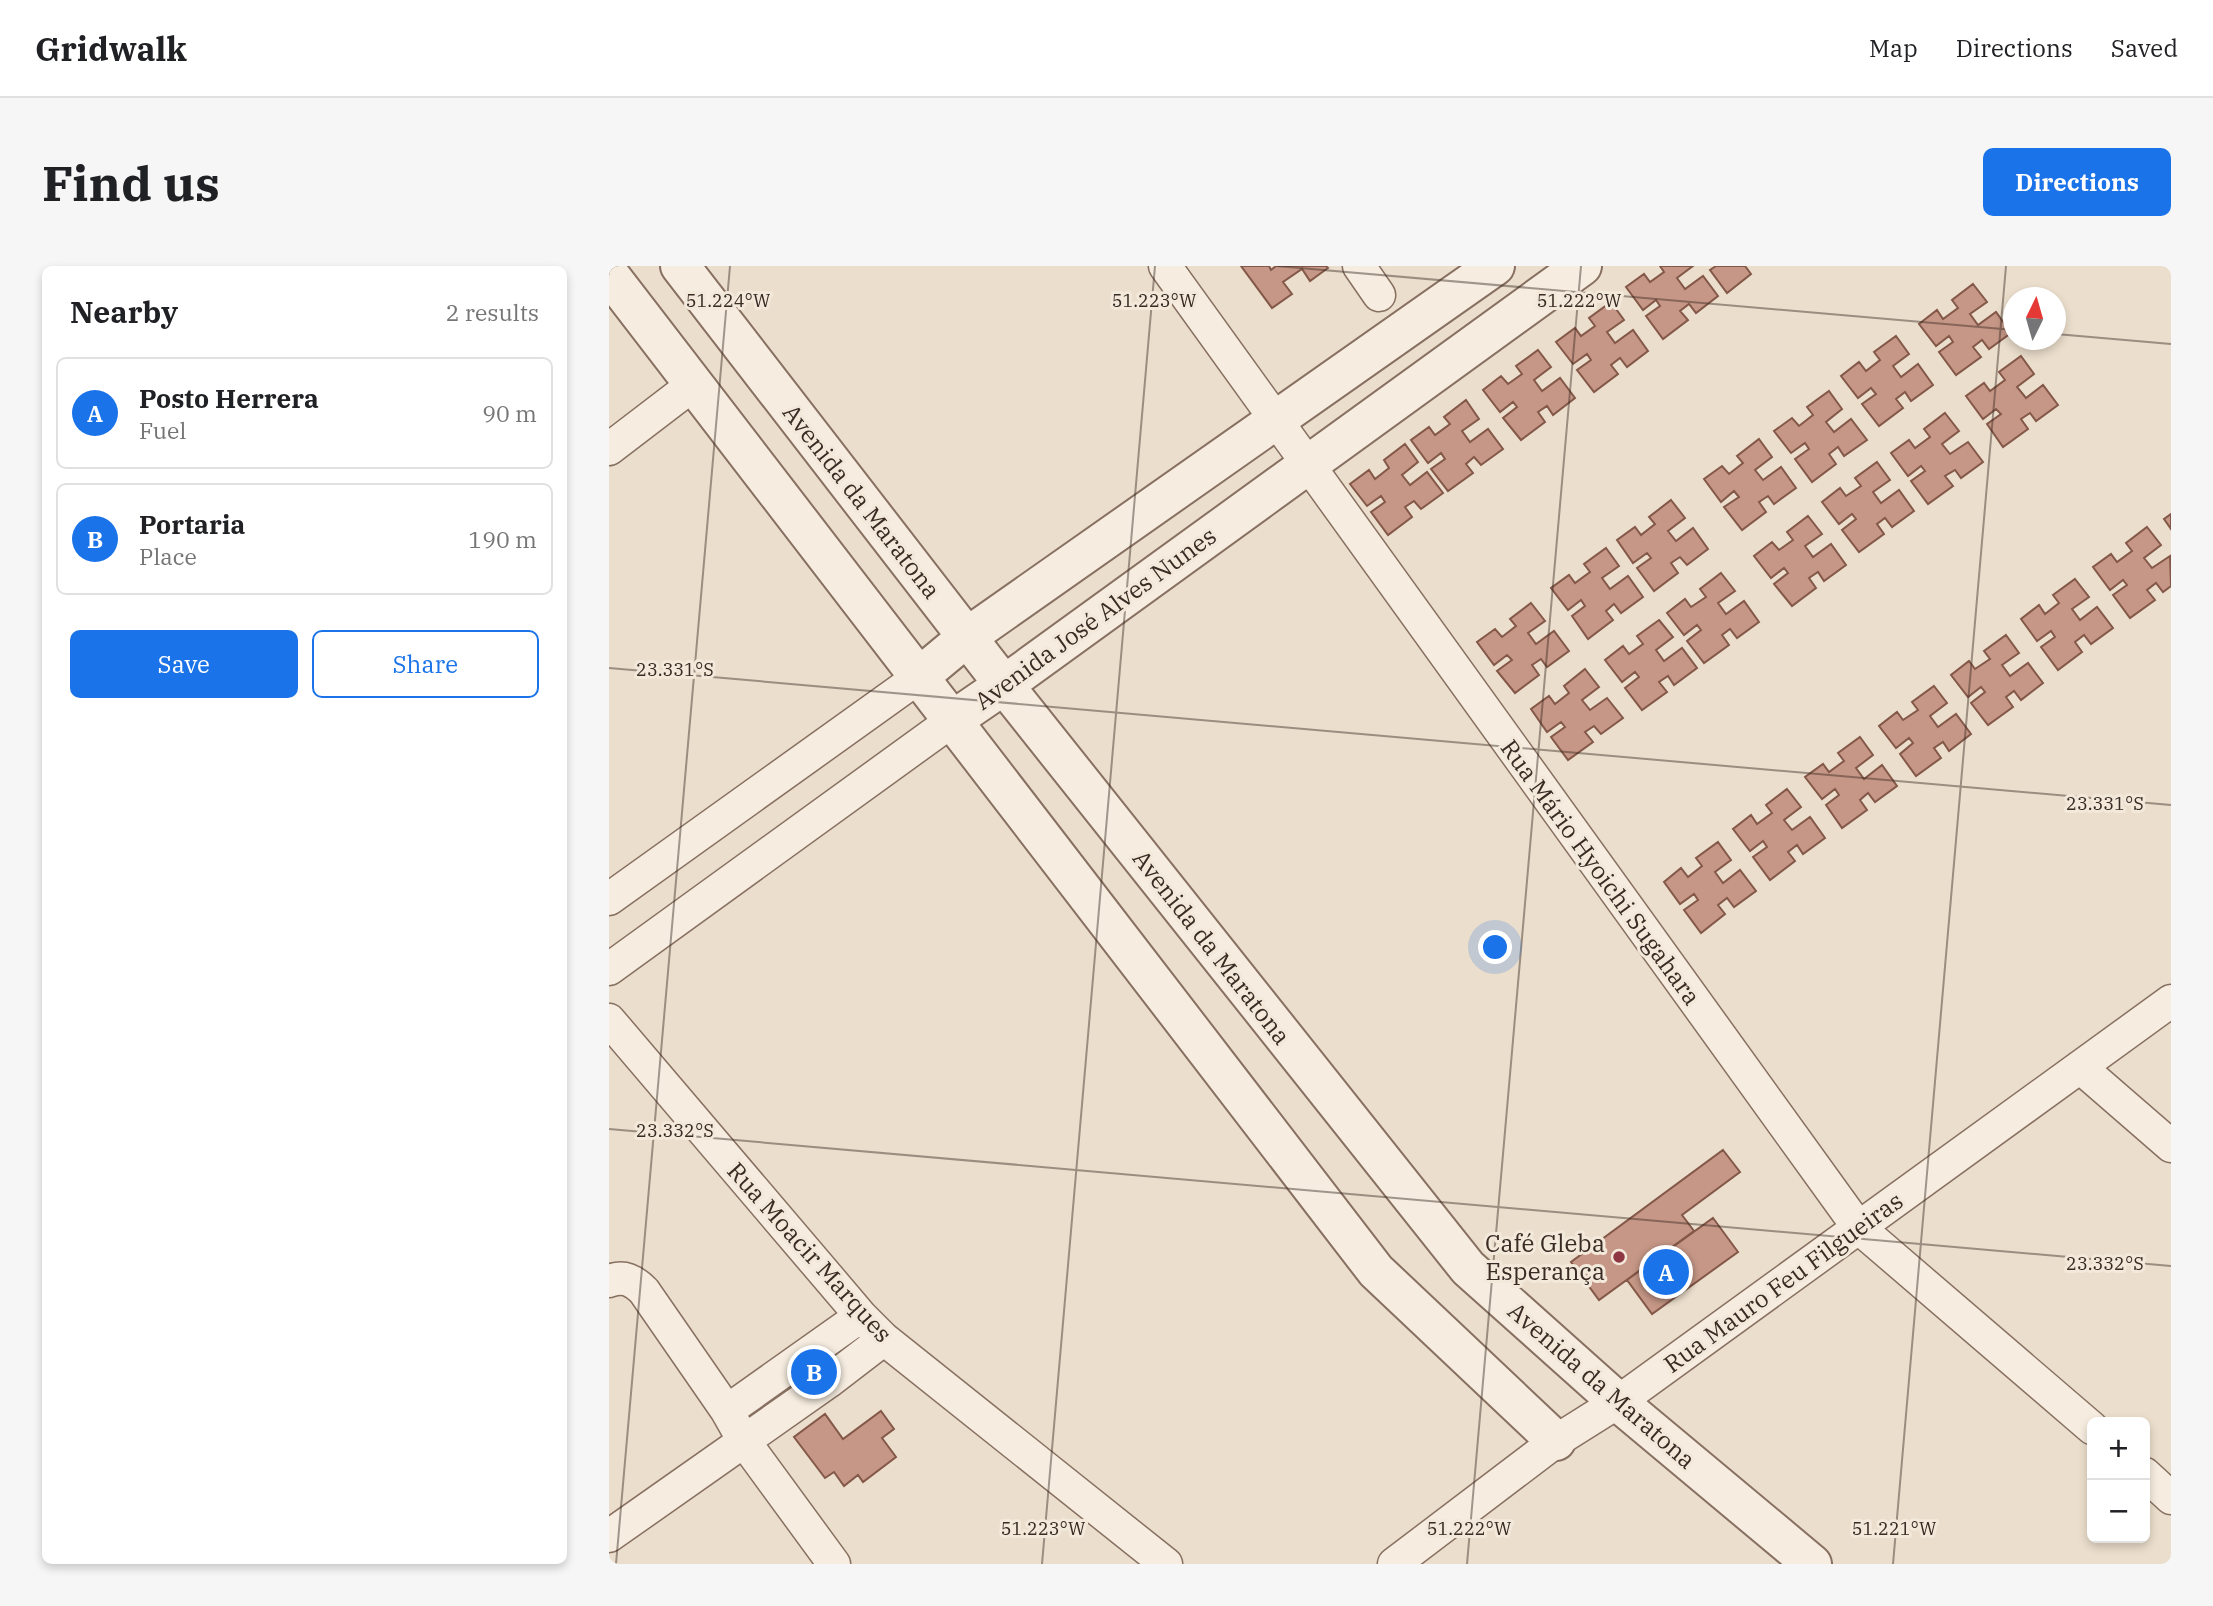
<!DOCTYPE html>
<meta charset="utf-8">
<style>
body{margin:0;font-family:"IBM Plex Serif",serif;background:#f6f6f6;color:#202124}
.controls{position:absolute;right:21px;bottom:21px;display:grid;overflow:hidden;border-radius:10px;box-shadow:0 4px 10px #0003}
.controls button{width:63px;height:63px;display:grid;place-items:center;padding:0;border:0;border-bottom:2px solid #e0e0e0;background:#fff;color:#202124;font:35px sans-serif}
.compass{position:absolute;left:1394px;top:21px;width:63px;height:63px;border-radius:50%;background:#fff;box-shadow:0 4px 10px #0003;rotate:5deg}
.you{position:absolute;left:887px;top:682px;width:24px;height:24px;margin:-18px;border:5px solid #fff;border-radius:50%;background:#1a73e8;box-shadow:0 0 0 10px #1a73e833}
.badge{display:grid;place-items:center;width:46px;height:46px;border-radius:50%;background:#1a73e8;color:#fff;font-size:23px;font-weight:700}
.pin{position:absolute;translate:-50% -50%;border:4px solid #fff;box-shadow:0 2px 7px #0006}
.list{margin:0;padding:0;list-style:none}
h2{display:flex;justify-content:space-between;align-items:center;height:91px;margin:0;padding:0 28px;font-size:30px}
h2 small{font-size:23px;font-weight:400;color:#757577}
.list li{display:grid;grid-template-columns:46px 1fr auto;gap:21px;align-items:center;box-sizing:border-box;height:112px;margin:0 14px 14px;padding:0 14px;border:2px solid #e0e0e0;border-radius:10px}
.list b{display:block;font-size:26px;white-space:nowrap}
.list p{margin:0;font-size:23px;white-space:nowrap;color:#757577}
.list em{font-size:23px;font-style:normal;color:#757577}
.actions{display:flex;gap:14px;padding:21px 28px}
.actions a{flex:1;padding:16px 0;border:2px solid #1a73e8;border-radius:10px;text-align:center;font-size:24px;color:#1a73e8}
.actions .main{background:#1a73e8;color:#fff}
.map{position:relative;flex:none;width:1562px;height:1298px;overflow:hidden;border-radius:10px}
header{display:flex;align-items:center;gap:42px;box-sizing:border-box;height:98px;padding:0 35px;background:#fff;border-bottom:2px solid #e0e0e0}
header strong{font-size:33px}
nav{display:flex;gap:38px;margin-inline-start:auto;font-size:24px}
.intro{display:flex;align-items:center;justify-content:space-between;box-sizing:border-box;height:168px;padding:0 42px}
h1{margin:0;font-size:49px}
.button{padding:18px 32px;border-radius:10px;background:#1a73e8;color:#fff;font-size:24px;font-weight:700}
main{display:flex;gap:42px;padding:0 42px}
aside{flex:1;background:#fff;border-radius:10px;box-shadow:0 4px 10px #0003}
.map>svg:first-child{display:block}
.building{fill:#c69786;stroke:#845849;stroke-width:2}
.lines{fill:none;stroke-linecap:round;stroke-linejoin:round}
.minor-casing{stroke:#877061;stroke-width:35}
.tertiary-casing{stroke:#877061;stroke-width:42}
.minor{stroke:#f6ecdf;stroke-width:32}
.tertiary{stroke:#f6ecdf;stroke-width:38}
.ticks{fill:none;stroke:#392b23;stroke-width:2;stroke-opacity:0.45}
.poi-dot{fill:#903744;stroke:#f3e9db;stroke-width:2.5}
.labels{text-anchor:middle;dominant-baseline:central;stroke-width:6;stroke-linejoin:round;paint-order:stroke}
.street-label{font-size:24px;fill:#392b23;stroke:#f3e9db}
.poi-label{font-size:24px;fill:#392b23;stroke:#f3e9db;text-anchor:end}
.ticks-label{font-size:18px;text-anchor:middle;fill:#392b23;stroke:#f3e9db;stroke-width:6;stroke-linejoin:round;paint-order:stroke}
</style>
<header>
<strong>Gridwalk</strong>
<nav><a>Map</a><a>Directions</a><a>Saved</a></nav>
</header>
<div class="intro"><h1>Find us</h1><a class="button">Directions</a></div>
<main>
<aside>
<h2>Nearby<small>2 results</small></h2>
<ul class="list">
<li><span class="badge">A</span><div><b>Posto Herrera</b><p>Fuel</p></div><em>90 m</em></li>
<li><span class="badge">B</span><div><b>Portaria</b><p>Place</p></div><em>190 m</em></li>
</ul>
<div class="actions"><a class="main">Save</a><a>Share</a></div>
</aside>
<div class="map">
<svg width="1562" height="1298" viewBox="0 0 1562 1298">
<rect width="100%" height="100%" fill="#ebdecc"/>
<path class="building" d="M632,0H660L662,4L667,0H717L719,2L701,15L693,3L674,16L683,28L663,42Z
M1051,0H1084L1068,12L1076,23L1094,10L1109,30L1087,47L1080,38L1071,45L1079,54L1054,73L1037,50L1051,40L1047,34L1034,44L1017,21L1035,8L1041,16L1055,6Z
M1107,0H1136L1142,8L1118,27L1101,4Z
M1364,18L1378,36L1361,48L1369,59L1387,46L1402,67L1380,83L1373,74L1364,81L1372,91L1347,109L1330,86L1344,76L1340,70L1327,80L1310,58L1328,44L1334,53L1349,42L1343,34Z
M1002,36L1015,54L998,66L1006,77L1024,64L1039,85L1018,101L1011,92L1002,99L1009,108L985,126L968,104L982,94L978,88L964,98L947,76L966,62L972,70L986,60L980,52Z
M1287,70L1300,88L1284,100L1292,111L1309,98L1324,119L1302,135L1296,126L1287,133L1294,142L1270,160L1253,138L1267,128L1262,122L1249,132L1232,110L1250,96L1257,105L1271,94L1265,86Z
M929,84L942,101L925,114L933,125L951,112L966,132L944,149L938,140L929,146L936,156L912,174L894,152L908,141L904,136L891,146L874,124L892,110L899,118L913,108L907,100Z
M1412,90L1425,108L1408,121L1417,132L1434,119L1449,139L1427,155L1421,147L1412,153L1419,163L1394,181L1378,158L1392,148L1387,143L1374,153L1357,130L1375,117L1381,125L1396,114L1390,106Z
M1220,125L1233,143L1217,156L1225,166L1242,153L1258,174L1235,190L1229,181L1220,188L1227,198L1203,216L1186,193L1200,183L1196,177L1182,187L1165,165L1183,152L1190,160L1204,149L1198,141Z
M857,134L870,153L853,165L861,176L879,163L894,183L872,199L865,191L857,198L864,207L839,225L822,203L836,193L832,187L819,197L802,174L820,161L826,169L841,158L835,151Z
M1336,147L1350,165L1333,178L1341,188L1359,176L1374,196L1352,212L1346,204L1336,210L1344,220L1319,238L1302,215L1316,205L1312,200L1299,210L1282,187L1300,174L1306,182L1321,171L1315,163Z
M1150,173L1163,191L1146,204L1154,214L1172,201L1187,222L1165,238L1159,230L1150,236L1157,246L1133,264L1115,241L1130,231L1125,225L1112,236L1095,213L1113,200L1120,208L1134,197L1128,190Z
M796,178L809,196L793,209L801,219L818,206L834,227L812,243L805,235L796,241L803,251L779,269L762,246L776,236L772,230L758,240L741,218L760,204L766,213L780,202L775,194Z
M1268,196L1281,214L1264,226L1272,237L1290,224L1305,245L1283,261L1276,252L1268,258L1275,268L1250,286L1233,264L1247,253L1243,248L1230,258L1213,236L1231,222L1237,230L1252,220L1246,212Z
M1062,234L1076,252L1059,265L1067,275L1084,262L1099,283L1078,299L1071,291L1062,297L1069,307L1045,325L1028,302L1042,292L1038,287L1024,297L1008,274L1026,261L1032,269L1046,258L1040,251Z
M1562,248V263L1555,253Z
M1199,250L1213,268L1196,280L1204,291L1222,278L1237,299L1215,315L1209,306L1200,312L1207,322L1183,340L1165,318L1179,307L1175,302L1162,312L1145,290L1163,276L1170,284L1184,274L1178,266Z
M1538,261L1552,279L1535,292L1543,302L1561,290L1562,320L1554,326L1547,317L1538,324L1546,334L1521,352L1504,329L1518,319L1514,314L1501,324L1484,301L1502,288L1508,296L1523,285L1517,277Z
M997,282L1010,300L993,312L1001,323L1019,310L1034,331L1012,347L1005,338L997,345L1004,354L979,373L963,350L976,340L972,334L959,344L942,322L960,309L966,317L981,306L975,298Z
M1112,307L1126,325L1109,337L1117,348L1135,335L1150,356L1128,372L1121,363L1113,369L1120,379L1095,397L1078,375L1092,364L1088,359L1075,369L1058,347L1076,333L1082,341L1097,331L1091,323Z
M1466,313L1480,331L1463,343L1471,354L1488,341L1504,362L1482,378L1475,369L1466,376L1473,386L1449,404L1432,381L1446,371L1442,365L1428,375L1412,353L1430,339L1436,348L1450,337L1444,329Z
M922,337L936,355L919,367L927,378L945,365L960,385L938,401L932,393L923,399L930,409L906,427L888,405L903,394L898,389L885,399L868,376L886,363L893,371L907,360L901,353Z
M1050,354L1064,371L1047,384L1055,395L1073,382L1088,402L1065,419L1059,410L1050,416L1058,426L1033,444L1016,422L1030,411L1026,406L1013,416L996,394L1014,380L1020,388L1034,378L1028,370Z
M1397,369L1410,387L1393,399L1401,410L1419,397L1434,417L1412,434L1405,425L1397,431L1404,441L1379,459L1362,437L1376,426L1372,421L1359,431L1342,409L1360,395L1366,403L1381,393L1375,385Z
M976,403L990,421L973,434L981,444L998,432L1014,452L992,468L985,460L976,466L984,476L959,494L942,471L956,461L952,456L938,466L922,443L940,430L946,438L960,427L955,420Z
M1325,420L1338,437L1321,450L1329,461L1347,448L1362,468L1340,485L1334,476L1325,482L1332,492L1307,510L1291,488L1304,477L1300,472L1287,482L1270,460L1288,446L1294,454L1309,444L1303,436Z
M1251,471L1264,489L1247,502L1255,513L1273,499L1288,520L1266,536L1259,527L1251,534L1258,544L1233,562L1217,539L1230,529L1226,523L1213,533L1196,511L1214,498L1220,506L1235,495L1229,487Z
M1178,523L1192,541L1175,554L1183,564L1201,551L1216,572L1194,588L1188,579L1179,586L1186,595L1161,614L1144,591L1158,581L1154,575L1141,585L1124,563L1142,549L1148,558L1163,547L1157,539Z
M1109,576L1122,594L1106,606L1114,617L1131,604L1147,625L1125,641L1118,632L1109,639L1116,648L1092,667L1075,644L1089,634L1085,628L1071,638L1055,616L1072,602L1079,611L1093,600L1087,592Z
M1114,884L1131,906L1073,949L1085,965L990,1034L962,996Z
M1104,952L1129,986L1043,1048L1018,1014Z
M272,1145L285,1163L273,1172L287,1191L254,1216L249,1209L235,1220L225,1206L216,1212L185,1171L216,1148L234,1173Z"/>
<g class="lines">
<defs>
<path id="minor" d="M556,0L1249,961L1483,1162
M750,0L770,29
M0,183L85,118
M0,633L310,411
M0,703L344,454
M0,754L252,1050L275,1073L557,1298
M1471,801L1562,880
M0,1015C15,1009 25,1015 35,1025L118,1145L135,1175L225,1298
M118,1145L252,1050
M1536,1208L1562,1232
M0,1270L219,1116L275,1073
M785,1298L947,1175L1009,1136L1562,735"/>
<path id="tertiary" d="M71,0L395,419L859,1002L1009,1136L1203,1298
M0,8L767,1005L947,1175
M310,411L358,371L886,0
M344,454L395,419L973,0"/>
</defs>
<use href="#minor" class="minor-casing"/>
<use href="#tertiary" class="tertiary-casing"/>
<use href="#minor" class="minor"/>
<use href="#tertiary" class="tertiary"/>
</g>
<path class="ticks" d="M668,0L1405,64M1447,68L1562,78M0,402L1562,539M0,863L1562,1000M7,1298L121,0M433,1298L546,0M858,1298L972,0M1284,1298L1397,0"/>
<circle class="poi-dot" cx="1010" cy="991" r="7"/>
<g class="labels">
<g class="street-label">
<text transform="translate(253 235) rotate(52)">Avenida da Maratona</text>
<text transform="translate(486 352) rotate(-36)">Avenida José Alves Nunes</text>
<text transform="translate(992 606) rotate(54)">Rua Mário Hyoichi Sugahara</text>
<text transform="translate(603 681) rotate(52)">Avenida da Maratona</text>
<text transform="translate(201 986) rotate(48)">Rua Moacir Marques</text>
<text transform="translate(1174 1016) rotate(-36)">Rua Mauro Feu Filgueiras</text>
<text transform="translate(993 1119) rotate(41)">Avenida da Maratona</text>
</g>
<g class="poi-label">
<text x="996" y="977">Café Gleba<tspan x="996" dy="28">Esperança</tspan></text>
</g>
</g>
<g class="ticks-label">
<text x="119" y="41">51.224°W</text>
<text x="545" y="41">51.223°W</text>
<text x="970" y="41">51.222°W</text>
<text x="66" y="410">23.331°S</text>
<text x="1496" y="544">23.331°S</text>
<text x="66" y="871">23.332°S</text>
<text x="1496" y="1004">23.332°S</text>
<text x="434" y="1269">51.223°W</text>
<text x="860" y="1269">51.222°W</text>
<text x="1285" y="1269">51.221°W</text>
</g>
</svg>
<div class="controls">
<button>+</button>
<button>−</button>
</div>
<svg class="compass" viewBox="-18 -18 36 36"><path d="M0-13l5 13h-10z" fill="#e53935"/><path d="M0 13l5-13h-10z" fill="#757577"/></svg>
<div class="you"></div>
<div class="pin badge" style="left:1057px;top:1006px">A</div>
<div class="pin badge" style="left:205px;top:1106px">B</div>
</div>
</main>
